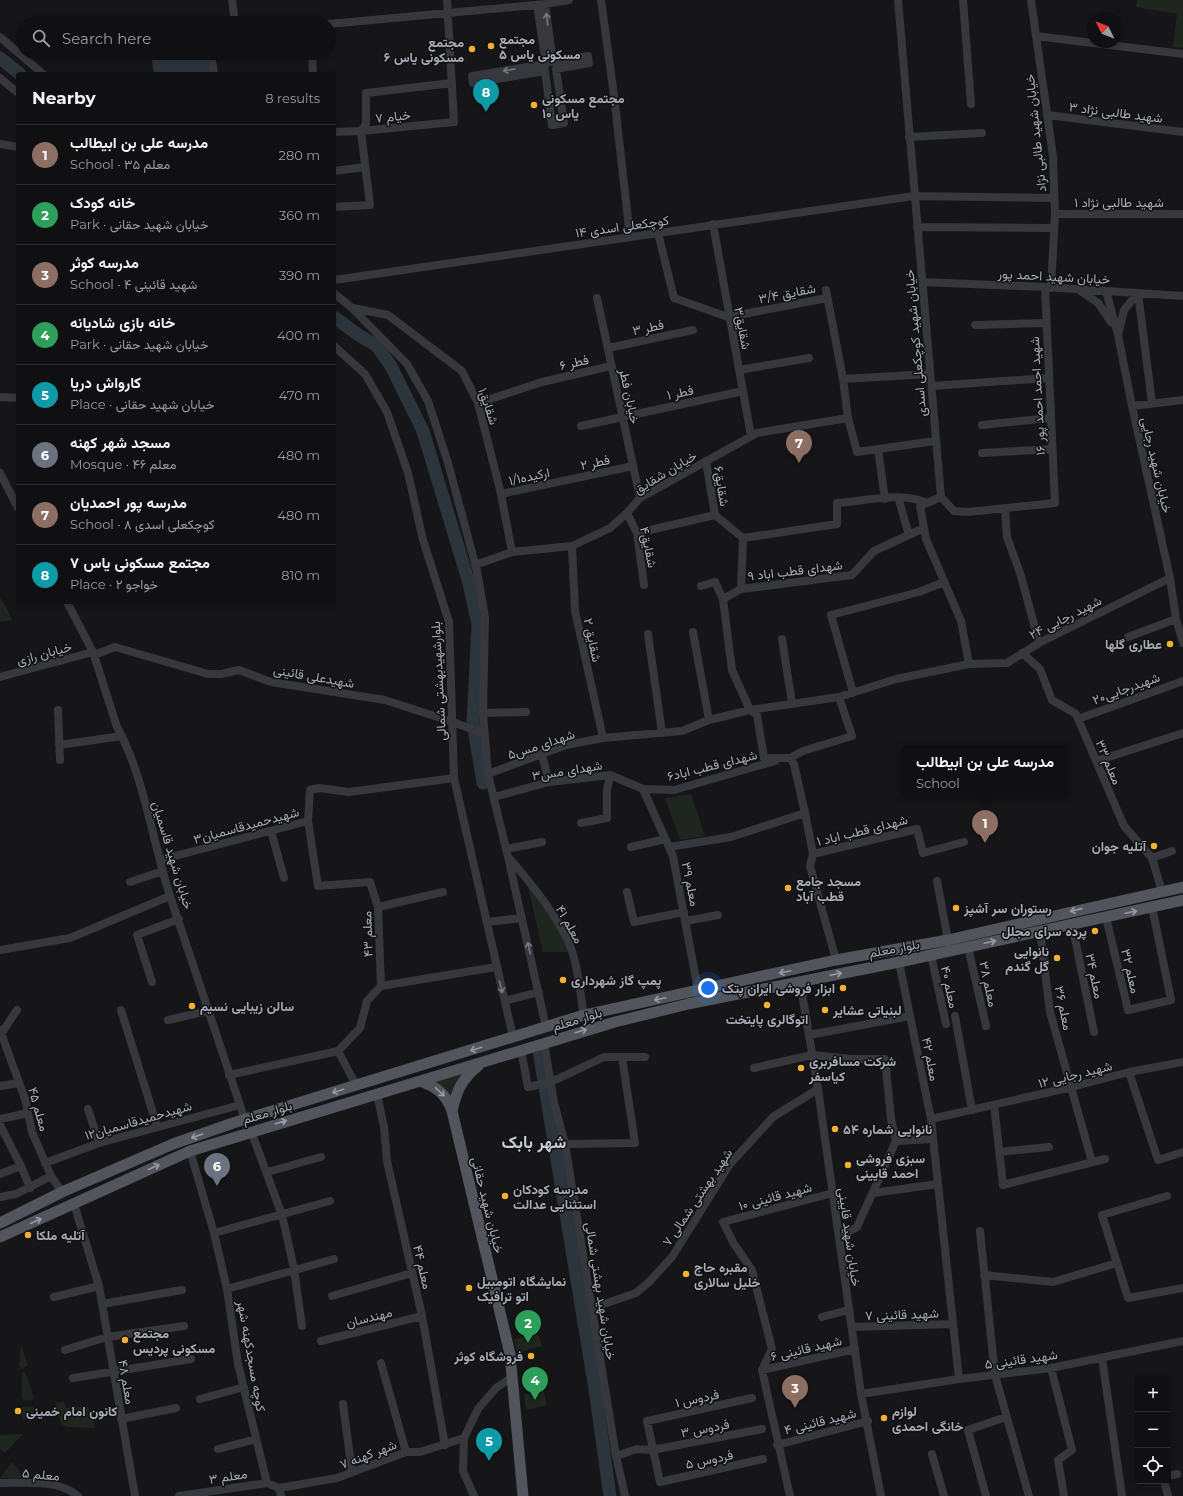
<!DOCTYPE html>
<meta charset="utf-8">
<style>
body{margin:0;font-family:Montserrat,Vazirmatn,sans-serif;background:#1e1e20;color:#f1f3f6}
.controls{position:absolute;right:12px;bottom:12px;display:grid;overflow:hidden;border-radius:4px;box-shadow:0 2px 6px #0003}
.controls button{width:36px;height:36px;display:grid;place-items:center;padding:0;border:0;border-bottom:1px solid #303032;background:#101012;color:#f1f3f6;font:20px sans-serif}
.compass{position:absolute;left:1087px;top:12px;width:36px;height:36px;border-radius:50%;background:#101012;box-shadow:0 2px 6px #0003;rotate:313deg}
.you{position:absolute;left:708px;top:988px;width:14px;height:14px;margin:-10px;border:3px solid #fff;border-radius:50%;background:#1a73e8;box-shadow:0 0 0 6px #1a73e833}
.badge{display:grid;place-items:center;width:26px;height:26px;border-radius:50%;background:#8c9099;color:#fff;font-size:13px;font-weight:700}
.pin{position:absolute;translate:-50% -33px;filter:drop-shadow(0 1px 2px #0008)}
.pin::after{content:'';position:absolute;top:21px;width:14px;height:12px;background:inherit;clip-path:polygon(0 0,100% 0,50% 100%)}
.popup{position:absolute;left:901px;top:745px;width:168px;height:52px;box-sizing:border-box;display:grid;place-content:center;border-radius:4px;background:#101012;filter:drop-shadow(0 1px 3px #0005);font-size:13px;white-space:nowrap;color:#9c9d9f}
.popup b{font-size:15px;color:#f1f3f6}
.popup::after{content:'';position:absolute;left:50%;top:100%;margin-left:-8px;border:8px solid transparent;border-top-color:#101012}
.list{margin:0;padding:0;list-style:none}
h2{display:flex;justify-content:space-between;align-items:center;height:52px;margin:0;padding:0 16px;font-size:17px}
h2 small{font-size:13px;font-weight:400;color:#9c9d9f}
.list li{display:grid;grid-template-columns:26px 1fr auto;gap:12px;align-items:center;box-sizing:border-box;height:60px;padding:0 16px;border-top:1px solid #303032}
.list b{display:block;font-size:15px;white-space:nowrap}
.list p{margin:0;font-size:13px;white-space:nowrap;color:#9c9d9f}
.list em{font-size:13px;font-style:normal;color:#9c9d9f}
.icon{flex:none;width:22px;height:22px;fill:none;stroke:currentColor;stroke-width:2;stroke-linecap:round;stroke-linejoin:round}
.map{position:relative;flex:none;width:1183px;height:1496px;overflow:hidden}
.search{position:absolute;background:#101012;box-shadow:0 2px 6px #0003;left:16px;top:16px;width:320px;height:44px;display:flex;align-items:center;gap:10px;box-sizing:border-box;padding:0 14px;border-radius:22px;color:#9c9d9f;font-size:15px}
.panel{position:absolute;background:#101012;box-shadow:0 2px 6px #0003;left:16px;top:72px;width:320px;height:532px;border-radius:4px}
.map>svg:first-child{display:block}
.green{fill:#1e261f}
.water{fill:#2c353c}
.lines{fill:none;stroke-linecap:round;stroke-linejoin:round}
.river{stroke:#2c353c;stroke-width:13}
.minor{stroke:#37383d;stroke-width:8}
.major{stroke:#53555c;stroke-width:11}
.oneway{stroke:#757881}
.oneway2{stroke:#979ba6}
.poi-dot{fill:#f2b134;stroke:#111113;stroke-width:1.5}
.labels{text-anchor:middle;dominant-baseline:central;stroke-width:3;stroke-linejoin:round;paint-order:stroke}
.poi-label{font-size:13px;font-weight:bold;fill:#a8adb8;stroke:#111113;text-anchor:start}
.street-label{font-size:13px;fill:#a8adb8;stroke:#111113}
.district-label{font-size:17px;font-weight:bold;fill:#c9ccd4;stroke:#111113}
</style>
<div class="map">
<svg width="1183" height="1496" viewBox="0 0 1183 1496">
<rect width="100%" height="100%" fill="#161618"/>
<path class="green" d="M1137,0H1183V48L1173,47L1177,14L1136,7Z
M0,597L13,620L0,622Z
M691,794L705,836L680,840L665,798Z
M526,878L577,952H543Z
M476,1066L452,1108L426,1082Z
M537,1332L542,1346L517,1353L514,1340Z
M21,1345L28,1365L22,1369L19,1366Z
M25,1372L34,1398L30,1401L22,1399V1373Z
M544,1392L547,1405L526,1410L524,1394Z
M64,1401L66,1408L88,1406L89,1411L92,1410L95,1428L68,1427L61,1424L55,1403Z
M33,1406L36,1417L22,1420V1407Z
M23,1434L5,1453L0,1449V1435Z
M12,1462L25,1478H0Z"/>
<path class="water" d="M169,53H207L210,74H154L151,55Z"/>
<g class="lines">
<path class="river" d="M0,58L20,74
M334,317L357,334L377,346L391,366L423,431L469,583L478,625L473,723L483,783
M539,1051L595,1389L610,1496"/>
<path class="minor" d="M232,0L235,23
M601,0L614,95L630,237
M898,0L941,497L920,506L926,539L961,621L969,664
M963,0L971,104
M1031,0L1053,156L1055,214L1051,288
M537,5L546,64L472,76L473,83L545,71L552,125L564,123L556,69L589,63L588,56L553,62L545,4
M329,24L545,4L569,0
M1036,36L1183,54
M0,37L43,74
M211,53L214,74
M312,53L313,74
M0,78L18,93
M1047,115L1183,132
M334,132L361,131L454,122L447,0
M909,137L982,133
M0,144L18,147
M334,171L365,167
M334,207L370,205L361,131L366,124V93L452,83
M1055,214H1183
M713,224L751,436
M917,227L1054,228
M658,233L674,298L728,317L827,298
M334,280L914,196L1054,198
M923,282L1045,287L1183,296
M826,290L843,379
M1079,290L1098,303L1111,322
M1106,291L1118,335L1132,406L1170,578L1176,619L1183,643
M334,293L352,308L407,364L428,401L448,463L477,571L485,617L483,713L488,774L508,857L546,1027
M1138,293L1152,403
M597,298L640,498
M353,308L388,315L462,371L478,403L501,494L512,552
M975,325L1045,323
M1119,331L1124,310L1138,293
M334,346L365,374L387,412L408,473L423,540L449,622L454,778L513,1037
M608,348L693,330
M739,370L809,358
M932,386L1048,378
M0,397L18,398
M478,403L542,382L611,366
M1132,406L1183,400
M848,418L843,379L930,374
M982,425L1050,418
M581,426L743,391
M878,449L885,499
M982,453L1052,449
M706,461L715,515
M0,473L18,508
M501,494L633,466
M898,497L909,535
M941,497L954,511L968,512L1055,503L1045,287
M1005,508L1007,537L1021,576L1039,643
M627,513L637,533L644,585
M715,515L743,538L741,589L723,599L732,670L750,710L757,715L764,758H790L794,764L805,813L813,854L810,866L836,960
M637,533L715,515
M743,538L837,524V503C865,501 901,491 927,503
M572,546L575,611L603,738
M475,565L512,552L572,546L610,528L627,513L640,498L757,433L848,418L857,452L935,441
M701,586L715,582L723,599
M741,589L852,575L874,551L924,528
M67,602L93,652L117,727C144,776 153,843 170,896C195,971 220,1045 245,1120
M693,632L709,720
M648,634L662,733
M1128,637L1176,619
M782,639L792,703
M1022,653L1040,669L1052,700L1076,714L1124,826L1152,858L1162,891
M94,655L115,647L208,674H221L239,670L271,682L385,700L453,722L484,734
M0,677L93,652
M853,693L831,615L919,592L944,582
M58,710L60,760
M483,713L526,712
M1078,719L1183,681
M59,745L122,736
M542,755L549,782
M790,758L803,751L852,736L839,697
M1096,761L1183,733
M488,774L566,745L603,738L682,731L709,720L750,710L839,697L896,679L969,664L1007,663L1039,643L1170,578
M643,789L673,856L698,990
M494,797L549,782L610,775L643,789L674,790L775,761
M308,821L318,886L370,882L378,907L381,986L367,1001L360,1028L338,1051L356,1085
M581,823L607,818V790L610,775
M271,831L284,878
M631,847L665,839
M669,847L731,837L805,813
M506,849L542,842
M813,854L917,829L923,853L964,842
M1152,858L1172,851
M510,859C530,882 562,922 572,951C579,971 580,994 584,1015
M160,860L308,821L310,790L319,788L349,792L454,778
M937,881L948,940
M130,882L163,871
M627,892L634,922L684,912
M378,907L443,892
M1106,917L1128,1010L1171,1000L1152,907
M686,921L718,915
M487,922L522,918
M1072,924L1094,1032
M1040,931L1050,1012L1092,1162
M968,947L986,1026
M0,950L70,938L170,896
M931,955L946,1024
M899,962L931,1119L1072,1087L1129,1072L1183,1062
M800,981L818,1089L861,1394L881,1496
M152,982L137,935L179,919
M381,986L496,967
M505,1001L539,992
M121,1010L157,1126
M955,1016L972,1110
M168,1020L208,1011
M0,1030L25,1099L32,1132L51,1176L62,1192
M1,1034L17,1010
M809,1035L910,1016
M544,1043L554,1102L565,1144L616,1456L625,1496
M521,1050L528,1087L551,1082L604,1057H645
M754,1068L812,1055L851,1059H885L891,1119L896,1141L857,1227L839,1237
M1129,1072L1158,1160L1183,1152
M229,1075L338,1051
M0,1086L19,1083
M377,1094L384,1127L387,1161L422,1316L445,1445
M994,1105L1003,1185L1105,1159
M88,1109L99,1143
M0,1119L28,1113
M931,1119L959,1379
M0,1125L21,1166
M251,1131L282,1215L294,1269L302,1326
M896,1141L933,1139
M565,1144L635,1143L622,1057
M190,1151L214,1233L227,1289L238,1364L267,1483
M999,1152L1049,1147
M45,1163L99,1143L240,1105
M267,1172L321,1157
M0,1174L21,1166L30,1188
M873,1193L938,1184
M1167,1196L1102,1215L1128,1298L1183,1288
M0,1197L16,1194L51,1176
M74,1204L99,1286L135,1496
M980,1231L995,1375L1029,1496
M214,1233L330,1201
M984,1275L1053,1282L1117,1263
M227,1289L334,1259
M332,1296L412,1273
M54,1297L99,1286
M102,1304L182,1290
M592,1308L636,1293L648,1283L672,1257L730,1164L773,1117L818,1089
M822,1317L848,1310
M852,1327L953,1324
M321,1341L422,1316
M65,1350L107,1337L184,1326
M1102,1358L1122,1496
M381,1363L406,1452
M1051,1368L1072,1450L1058,1460L1064,1496
M762,1370L855,1349
M73,1378L191,1359
M861,1394L959,1379L1051,1368L1183,1341
M752,1398L647,1421L660,1482L763,1459
M200,1399L244,1387
M343,1404L352,1472
M121,1419L176,1408
M777,1445L868,1421
M218,1449L256,1439
M932,1454L944,1496
M616,1456L637,1449L652,1450L762,1429
M1168,1476L1177,1474
M1164,1481L1168,1496
M0,1483C25,1483 58,1479 78,1496
M279,1488L337,1478L406,1452H420L464,1438
M279,1488L281,1496
M179,1496L267,1483L279,1488
M474,1496L463,1471L464,1438L478,1409L496,1388L512,1377
M790,1496L762,1370L772,1349L752,1270L734,1244L723,1222L833,1193
M986,1496L968,1430L1006,1417"/>
<path class="major" d="M420,1081C437,1087 446,1094 452,1111L510,1354L523,1496
M452,1111C457,1090 461,1080 478,1066
M0,1223L62,1192L173,1144L233,1123L584,1015L836,960L948,940L1183,887
M0,1237L190,1151L615,1022L688,1004L899,962L1183,900"/>
</g>
<defs><path id="oneway-shaft" d="M-6 0H5M1.5-3L5.5 0L1.5 3" fill="none" stroke-width="1.6" stroke-linecap="round" stroke-linejoin="round"/></defs>
<g class="oneway">
<use href="#oneway-shaft" transform="translate(547 19) rotate(-98)"/>
<use href="#oneway-shaft" transform="translate(509 70) rotate(171)"/>
<use href="#oneway-shaft" transform="translate(529 948) rotate(-102)"/>
<use href="#oneway-shaft" transform="translate(501 987) rotate(76)"/>
</g>
<g class="oneway2">
<use href="#oneway-shaft" transform="translate(1076 910) rotate(167)"/>
<use href="#oneway-shaft" transform="translate(1131 912) rotate(-12)"/>
<use href="#oneway-shaft" transform="translate(990 942) rotate(-12)"/>
<use href="#oneway-shaft" transform="translate(785 972) rotate(168)"/>
<use href="#oneway-shaft" transform="translate(836 974) rotate(-12)"/>
<use href="#oneway-shaft" transform="translate(660 999) rotate(168)"/>
<use href="#oneway-shaft" transform="translate(581 1031) rotate(-17)"/>
<use href="#oneway-shaft" transform="translate(476 1049) rotate(163)"/>
<use href="#oneway-shaft" transform="translate(338 1091) rotate(163)"/>
<use href="#oneway-shaft" transform="translate(440 1092) rotate(43)"/>
<use href="#oneway-shaft" transform="translate(281 1122) rotate(-16)"/>
<use href="#oneway-shaft" transform="translate(197 1136) rotate(161)"/>
<use href="#oneway-shaft" transform="translate(154 1167) rotate(-24)"/>
<use href="#oneway-shaft" transform="translate(36 1221) rotate(-24)"/>
</g>
<g class="poi-dot">
<circle cx="491" cy="46" r="4"/>
<circle cx="472" cy="49" r="4"/>
<circle cx="534" cy="105" r="4"/>
<circle cx="1170" cy="644" r="4"/>
<circle cx="1154" cy="846" r="4"/>
<circle cx="788" cy="888" r="4"/>
<circle cx="956" cy="908" r="4"/>
<circle cx="1095" cy="931" r="4"/>
<circle cx="1057" cy="958" r="4"/>
<circle cx="563" cy="980" r="4"/>
<circle cx="843" cy="988" r="4"/>
<circle cx="767" cy="1005" r="4"/>
<circle cx="192" cy="1006" r="4"/>
<circle cx="825" cy="1010" r="4"/>
<circle cx="801" cy="1068" r="4"/>
<circle cx="835" cy="1129" r="4"/>
<circle cx="848" cy="1165" r="4"/>
<circle cx="505" cy="1196" r="4"/>
<circle cx="28" cy="1235" r="4"/>
<circle cx="686" cy="1274" r="4"/>
<circle cx="469" cy="1288" r="4"/>
<circle cx="125" cy="1340" r="4"/>
<circle cx="531" cy="1356" r="4"/>
<circle cx="18" cy="1411" r="4"/>
<circle cx="884" cy="1418" r="4"/>
</g>
<g class="labels">
<g class="poi-label">
<text x="499" y="39">مجتمع<tspan x="499" dy="15">مسکونی یاس ۵</tspan></text>
<text x="464" y="42" text-anchor="end">مجتمع<tspan x="464" dy="15">مسکونی یاس ۶</tspan></text>
<text x="542" y="98">مجتمع مسکونی<tspan x="542" dy="15">یاس ۱۰</tspan></text>
<text x="1162" y="644" text-anchor="end">عطاری گلها</text>
<text x="1146" y="846" text-anchor="end">آتلیه جوان</text>
<text x="796" y="881">مسجد جامع<tspan x="796" dy="15">قطب آباد</tspan></text>
<text x="964" y="908">رستوران سر آشپز</text>
<text x="1087" y="931" text-anchor="end">پرده سرای مجلل</text>
<text x="1049" y="951" text-anchor="end">نانوایی<tspan x="1049" dy="15">گل گندم</tspan></text>
<text x="571" y="980">پمپ گاز شهرداری</text>
<text x="835" y="988" text-anchor="end">ابزار فروشی ایران پتک</text>
<text x="200" y="1006">سالن زیبایی نسیم</text>
<text x="833" y="1010">لبنیاتی عشایر</text>
<text x="767" y="1019" text-anchor="middle">اتوگالری پایتخت</text>
<text x="809" y="1061">شرکت مسافربری<tspan x="809" dy="15">کیاسفر</tspan></text>
<text x="843" y="1129">نانوایی شماره ۵۴</text>
<text x="856" y="1158">سبزی فروشی<tspan x="856" dy="15">احمد قایینی</tspan></text>
<text x="513" y="1189">مدرسه کودکان<tspan x="513" dy="15">استثنایی عدالت</tspan></text>
<text x="36" y="1235">آتلیه ملکا</text>
<text x="694" y="1267">مقبره حاج<tspan x="694" dy="15">خلیل سالاری</tspan></text>
<text x="477" y="1281">نمایشگاه اتومبیل<tspan x="477" dy="15">اتو ترافیک</tspan></text>
<text x="133" y="1333">مجتمع<tspan x="133" dy="15">مسکونی پردیس</tspan></text>
<text x="523" y="1356" text-anchor="end">فروشگاه کوثر</text>
<text x="26" y="1411">کانون امام خمینی</text>
<text x="892" y="1411">لوازم<tspan x="892" dy="15">خانگی احمدی</tspan></text>
</g>
<g class="street-label">
<text transform="translate(1116 112) rotate(7)">شهید طالبی نژاد ۳</text>
<text transform="translate(393 116) rotate(-6)">خیام ۷</text>
<text transform="translate(1035 133) rotate(-96)">خیابان شهید طالبی نژاد</text>
<text x="1119" y="202">شهید طالبی نژاد ۱</text>
<text transform="translate(622 226) rotate(-8)">کوچکعلی اسدی ۱۴</text>
<text transform="translate(1054 276) rotate(3)">خیابان شهید احمد پور</text>
<text transform="translate(787 293) rotate(-11)">شقایق ۳/۴</text>
<text transform="translate(648 327) rotate(-12)">فطر ۳</text>
<text transform="translate(743 328) rotate(79)">شقایق۳</text>
<text transform="translate(915 343) rotate(-95)">خیابان شهید کوچکعلی اسدی</text>
<text transform="translate(574 362) rotate(-13)">فطر ۶</text>
<text transform="translate(680 392) rotate(-12)">فطر ۱</text>
<text transform="translate(630 396) rotate(78)">خیابان فطر</text>
<text transform="translate(1037 396) rotate(-93)">شهید احمد احمد پور ۱۶</text>
<text transform="translate(489 406) rotate(71)">شقایق۱</text>
<text transform="translate(595 462) rotate(-12)">فطر ۲</text>
<text transform="translate(1157 465) rotate(77)">خیابان شهید رجایی</text>
<text transform="translate(665 472) rotate(-31)">خیابان شقایق</text>
<text transform="translate(529 476) rotate(-12)">ارکیده۱/۱</text>
<text transform="translate(722 486) rotate(81)">شقایق۶</text>
<text transform="translate(649 547) rotate(78)">شقایق۴</text>
<text transform="translate(795 570) rotate(-7)">شهدای قطب اباد ۹</text>
<text transform="translate(1065 617) rotate(-27)">شهید رجایی ۲۴</text>
<text transform="translate(593 640) rotate(78)">شقایق ۲</text>
<text transform="translate(44 653) rotate(-15)">خیابان رازی</text>
<text transform="translate(314 676) rotate(10)">شهیدعلی قائینی</text>
<text transform="translate(438 681) rotate(-93)">بلوارشهیدبهشتی شمالی</text>
<text transform="translate(1126 688) rotate(-20)">شهیدرجایی۲۰</text>
<text transform="translate(541 744) rotate(-18)">شهدای مس۵</text>
<text transform="translate(1109 762) rotate(67)">معلم ۳۳</text>
<text transform="translate(712 765) rotate(-14)">شهدای قطب اباد۶</text>
<text transform="translate(567 770) rotate(-9)">شهدای مس۳</text>
<text transform="translate(246 825) rotate(-15)">شهیدحمیدقاسمیان۳</text>
<text transform="translate(862 830) rotate(-14)">شهدای قطب اباد ۱</text>
<text transform="translate(173 855) rotate(73)">خیابان شهید قاسمیان</text>
<text transform="translate(691 884) rotate(78)">معلم ۳۹</text>
<text transform="translate(570 924) rotate(60)">معلم ۴۱</text>
<text transform="translate(367 934) rotate(-92)">معلم ۴۳</text>
<text transform="translate(894 948) rotate(-11)">بلوار معلم</text>
<text transform="translate(1131 971) rotate(77)">معلم ۳۲</text>
<text transform="translate(1095 976) rotate(78)">معلم ۳۴</text>
<text transform="translate(989 984) rotate(78)">معلم ۳۸</text>
<text transform="translate(950 987) rotate(78)">معلم ۴۰</text>
<text transform="translate(1064 1008) rotate(78)">معلم ۳۶</text>
<text transform="translate(577 1019) rotate(-17)">بلوار معلم</text>
<text transform="translate(931 1059) rotate(79)">معلم ۴۲</text>
<text transform="translate(1075 1074) rotate(-14)">شهید رجایی ۱۲</text>
<text transform="translate(39 1109) rotate(74)">معلم ۴۵</text>
<text transform="translate(267 1112) rotate(-17)">بلوار معلم</text>
<text transform="translate(138 1120) rotate(-16)">شهیدحمیدقاسمیان۱۲</text>
<text transform="translate(775 1196) rotate(-15)">شهید قائینی ۱۰</text>
<text transform="translate(697 1197) rotate(-56)">شهید بهشتی شمالی ۷</text>
<text transform="translate(488 1205) rotate(76)">خیابان شهید حقانی</text>
<text transform="translate(850 1237) rotate(82)">خیابان شهید قایینی</text>
<text transform="translate(423 1267) rotate(77)">معلم ۴۴</text>
<text transform="translate(601 1291) rotate(81)">خیابان شهید بهشتی شمالی</text>
<text transform="translate(902 1314) rotate(-2)">شهید قائینی ۷</text>
<text transform="translate(369 1317) rotate(-14)">مهندسان</text>
<text transform="translate(806 1348) rotate(-13)">شهید قائینی ۶</text>
<text transform="translate(252 1356) rotate(80)">کوچه مسجدکهنه شهر</text>
<text transform="translate(1021 1359) rotate(-8)">شهید قائینی ۵</text>
<text transform="translate(127 1382) rotate(80)">معلم ۴۸</text>
<text transform="translate(697 1398) rotate(-12)">فردوس ۱</text>
<text transform="translate(820 1421) rotate(-14)">شهید قائینی ۴</text>
<text transform="translate(705 1428) rotate(-11)">فردوس ۳</text>
<text transform="translate(368 1454) rotate(-21)">شهر کهنه ۷</text>
<text transform="translate(709 1459) rotate(-12)">فردوس ۵</text>
<text transform="translate(41 1474) rotate(5)">معلم ۵</text>
<text transform="translate(228 1476) rotate(-9)">معلم ۳</text>
</g>
<g class="district-label">
<text x="534" y="1142">شهر بابک</text>
</g>
</g>
</svg>
<div class="controls">
<button>+</button>
<button>−</button>
<button><svg class="icon" aria-label="locate" viewBox="0 0 24 24"><circle cx="12" cy="12" r="6"/><path d="M12 2v4M12 18v4M2 12h4M18 12h4"/></svg></button>
</div>
<svg class="compass" viewBox="-18 -18 36 36"><path d="M0-13l5 13h-10z" fill="#e53935"/><path d="M0 13l5-13h-10z" fill="#9c9d9f"/></svg>
<div class="you"></div>
<div class="pin badge" style="left:985px;top:843px;background:#8d6e63">1</div>
<div class="popup"><b>مدرسه علی بن ابیطالب</b>School</div>
<div class="pin badge" style="left:528px;top:1343px;background:#2e9e5b">2</div>
<div class="pin badge" style="left:795px;top:1408px;background:#8d6e63">3</div>
<div class="pin badge" style="left:535px;top:1400px;background:#2e9e5b">4</div>
<div class="pin badge" style="left:489px;top:1461px;background:#0f9aa8">5</div>
<div class="pin badge" style="left:217px;top:1186px;background:#6b7280">6</div>
<div class="pin badge" style="left:799px;top:463px;background:#8d6e63">7</div>
<div class="pin badge" style="left:486px;top:112px;background:#0f9aa8">8</div>
<div class="search"><svg class="icon" aria-label="search" viewBox="0 0 24 24"><circle cx="10" cy="10" r="6"/><path d="M15 15l6 6"/></svg>Search here</div>
<section class="panel">
<h2>Nearby<small>8 results</small></h2>
<ul class="list">
<li><span class="badge" style="background:#8d6e63">1</span><div><b>مدرسه علی بن ابیطالب</b><p>School · معلم ۳۵</p></div><em>280 m</em></li>
<li><span class="badge" style="background:#2e9e5b">2</span><div><b>خانه کودک</b><p>Park · خیابان شهید حقانی</p></div><em>360 m</em></li>
<li><span class="badge" style="background:#8d6e63">3</span><div><b>مدرسه کوثر</b><p>School · شهید قائینی ۴</p></div><em>390 m</em></li>
<li><span class="badge" style="background:#2e9e5b">4</span><div><b>خانه بازی شادیانه</b><p>Park · خیابان شهید حقانی</p></div><em>400 m</em></li>
<li><span class="badge" style="background:#0f9aa8">5</span><div><b>کارواش دریا</b><p>Place · خیابان شهید حقانی</p></div><em>470 m</em></li>
<li><span class="badge" style="background:#6b7280">6</span><div><b>مسجد شهر کهنه</b><p>Mosque · معلم ۴۶</p></div><em>480 m</em></li>
<li><span class="badge" style="background:#8d6e63">7</span><div><b>مدرسه پور احمدیان</b><p>School · کوچکعلی اسدی ۸</p></div><em>480 m</em></li>
<li><span class="badge" style="background:#0f9aa8">8</span><div><b>مجتمع مسکونی یاس ۷</b><p>Place · خواجو ۲</p></div><em>810 m</em></li>
</ul>
</section>
</div>
